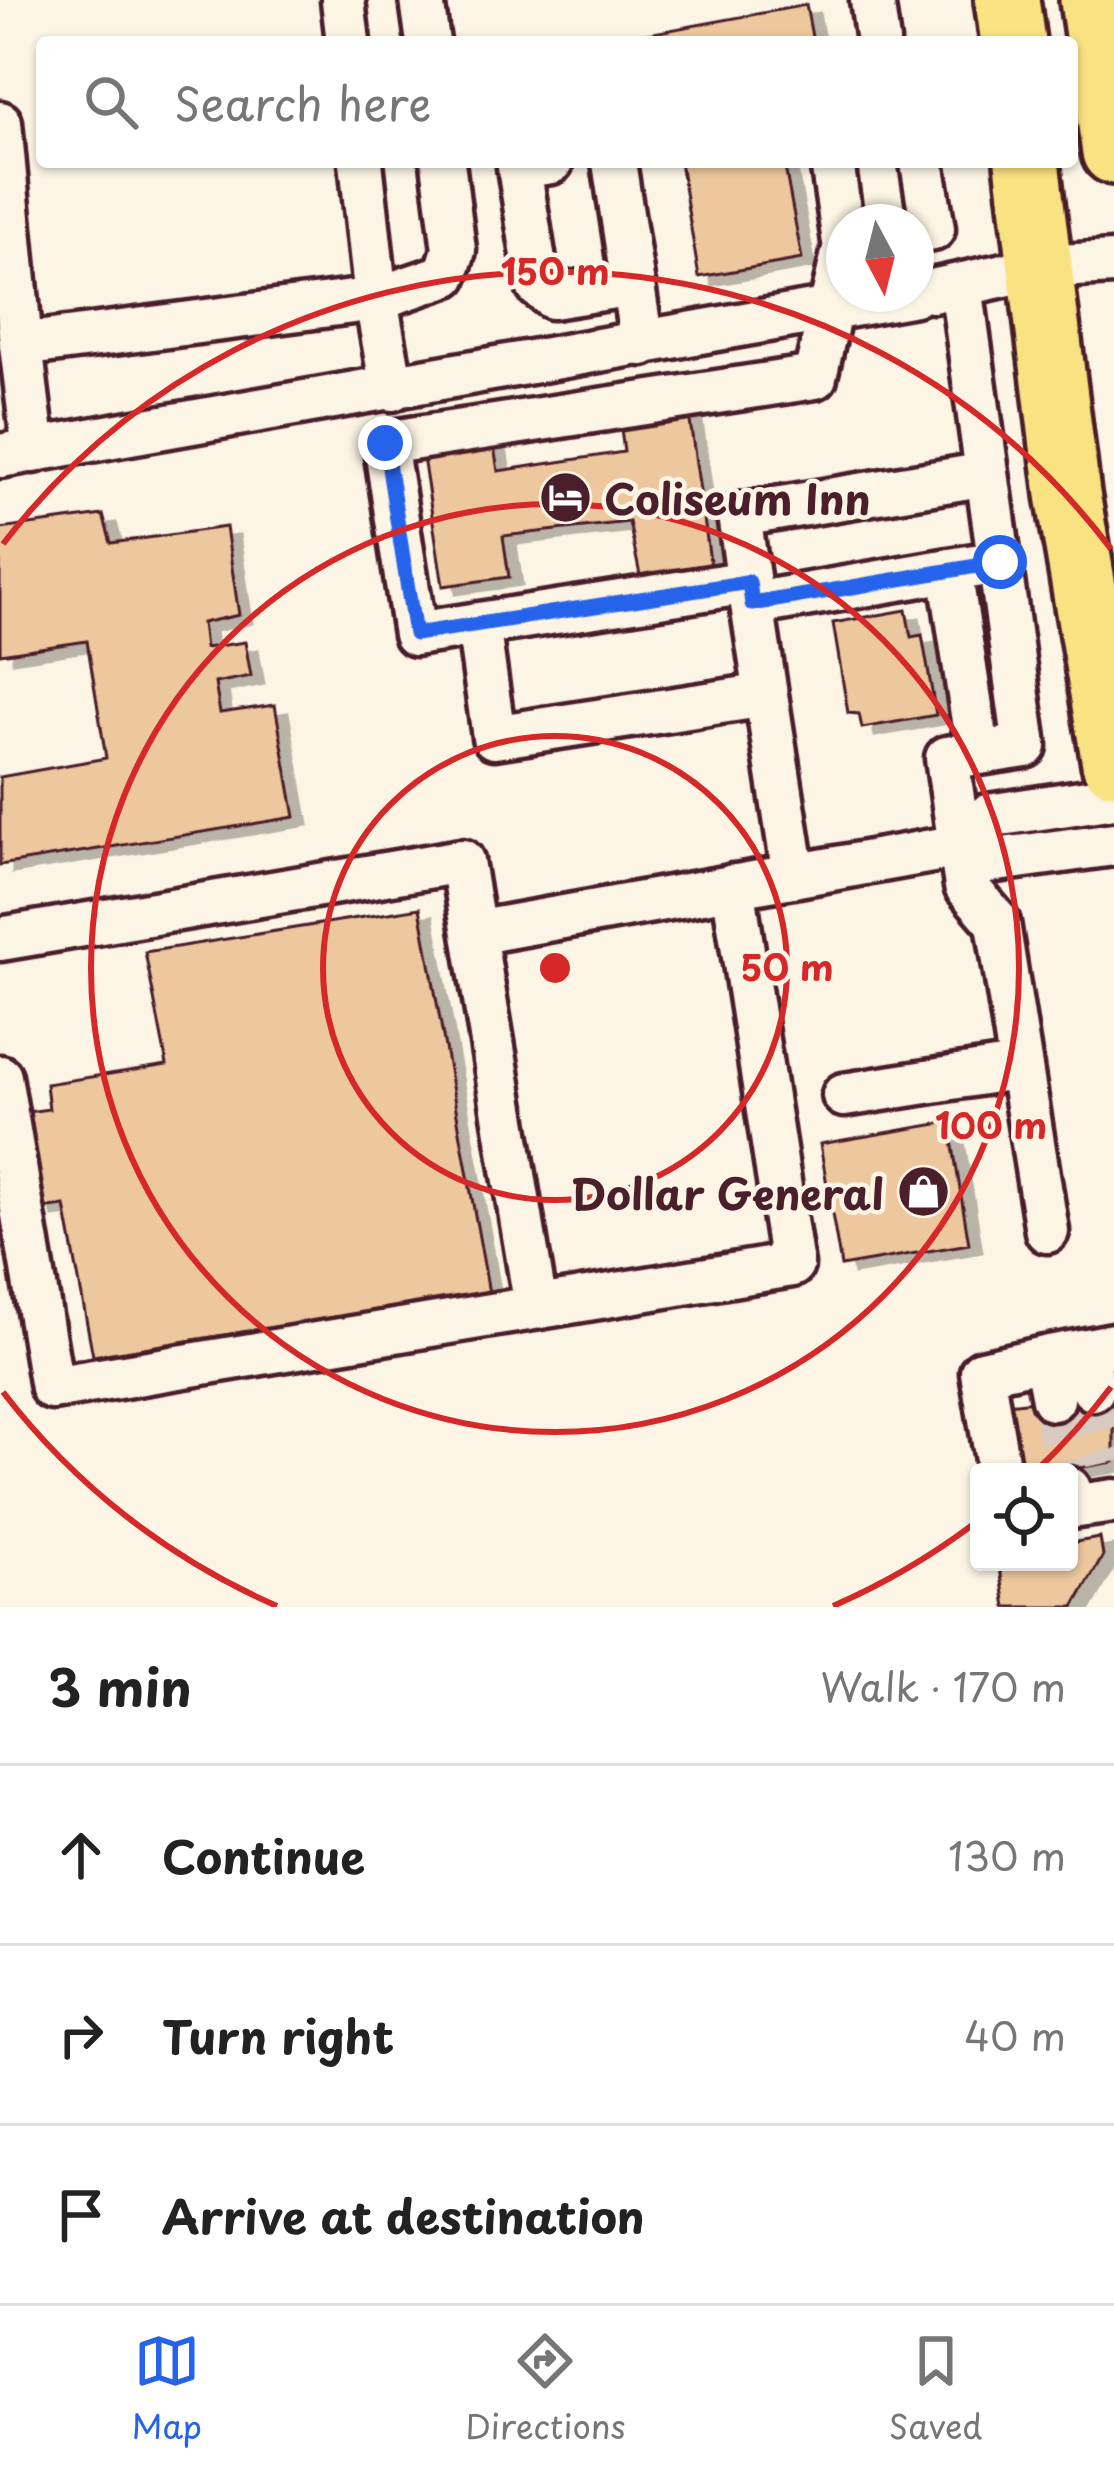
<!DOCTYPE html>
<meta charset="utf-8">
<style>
body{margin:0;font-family:"Playpen Sans",sans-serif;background:#f6f6f6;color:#222}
.controls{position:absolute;right:36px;bottom:36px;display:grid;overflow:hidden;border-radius:12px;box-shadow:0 3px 9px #0004}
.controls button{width:108px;height:108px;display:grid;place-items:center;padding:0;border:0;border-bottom:3px solid #e0e0e0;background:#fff;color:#222;font:60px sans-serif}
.compass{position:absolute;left:826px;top:204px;width:108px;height:108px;border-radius:50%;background:#fff;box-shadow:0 3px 9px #0004;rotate:173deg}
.stop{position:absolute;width:36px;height:36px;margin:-27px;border:9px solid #2563eb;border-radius:50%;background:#fff}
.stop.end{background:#2563eb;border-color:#fff;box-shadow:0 3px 12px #0008}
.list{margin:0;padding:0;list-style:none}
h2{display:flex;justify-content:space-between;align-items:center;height:156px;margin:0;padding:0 48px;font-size:51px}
h2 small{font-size:39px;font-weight:400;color:#767676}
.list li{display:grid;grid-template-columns:78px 1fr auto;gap:36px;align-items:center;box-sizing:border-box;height:180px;padding:0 48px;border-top:3px solid #e0e0e0}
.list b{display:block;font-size:45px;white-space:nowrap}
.list em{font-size:39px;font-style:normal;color:#767676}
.icon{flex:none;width:66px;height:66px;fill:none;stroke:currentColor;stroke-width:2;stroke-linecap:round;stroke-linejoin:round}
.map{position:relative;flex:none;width:1114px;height:1607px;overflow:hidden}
.search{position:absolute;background:#fff;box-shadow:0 3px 9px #0004;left:36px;right:36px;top:36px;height:132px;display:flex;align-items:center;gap:30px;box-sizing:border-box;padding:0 42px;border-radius:12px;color:#767676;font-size:45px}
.sheet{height:696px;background:#fff}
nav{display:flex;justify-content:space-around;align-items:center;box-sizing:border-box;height:168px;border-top:3px solid #e0e0e0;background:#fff;font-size:33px;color:#767676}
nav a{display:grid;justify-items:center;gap:6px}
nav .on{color:#2563eb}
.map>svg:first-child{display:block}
.building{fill:#edc79d;stroke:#4a1f2b;stroke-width:3;filter:url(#shadow)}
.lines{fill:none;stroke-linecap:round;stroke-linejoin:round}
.minor-tunnel{stroke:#d8cac0;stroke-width:42;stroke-dasharray:42 21;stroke-linecap:butt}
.minor-casing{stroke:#4a1f2b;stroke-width:51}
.highway-casing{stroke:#4a1f2b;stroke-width:72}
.minor{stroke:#fcf5e5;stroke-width:42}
.highway{stroke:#f8e281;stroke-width:63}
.route{stroke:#2563eb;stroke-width:15}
.ring{fill:none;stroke:#d62828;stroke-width:6}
.labels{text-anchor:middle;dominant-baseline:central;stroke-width:9;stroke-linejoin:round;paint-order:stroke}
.poi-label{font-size:42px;font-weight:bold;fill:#4a1f2b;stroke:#fcf5e5;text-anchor:start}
.centre{fill:#d62828;stroke:#fcf5e5;stroke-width:6}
.ring-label{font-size:36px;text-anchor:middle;font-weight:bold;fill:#d62828;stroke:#fcf5e5;stroke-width:9;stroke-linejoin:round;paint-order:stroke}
</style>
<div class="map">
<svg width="1114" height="1607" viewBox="0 0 1114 1607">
<defs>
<filter id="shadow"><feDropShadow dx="13" dy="8" stdDeviation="0" flood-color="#0004"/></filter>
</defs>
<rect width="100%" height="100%" fill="#fcf5e5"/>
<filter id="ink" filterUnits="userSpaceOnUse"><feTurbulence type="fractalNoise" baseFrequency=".00833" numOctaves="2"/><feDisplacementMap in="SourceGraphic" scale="24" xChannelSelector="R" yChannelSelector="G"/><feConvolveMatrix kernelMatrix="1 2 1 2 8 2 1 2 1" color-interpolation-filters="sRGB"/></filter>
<g filter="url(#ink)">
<path class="building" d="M806,5L813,42H616L615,40Z
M680,162H784L802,259L699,277Z
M689,414L711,568L641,580L629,522L503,536L509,577L443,586L422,451L493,441L498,471L624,452L620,422Z
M103,515L111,543L226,527L239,615L202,623L205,648L245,642L251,676L215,683L220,713L275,705L295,817L0,865V777L106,758L87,641L0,654V529Z
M906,610L911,637L922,635L936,715L862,728L859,714L848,713L833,623Z
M420,908L489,1293L93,1356L65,1206L40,1209L20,1113L49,1109L46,1084L167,1065L145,952Z
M949,1122L969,1244L841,1266L820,1144Z
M1114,1385V1462L1053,1472H1008L997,1405L1053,1399Z
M1100,1538L1103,1556L1074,1607H1006L999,1562H1069V1543Z"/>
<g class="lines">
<path class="minor-tunnel" d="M1093,1389L1107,1463
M1053,1399L1066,1469"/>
<defs>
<path id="minor" d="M343,0L348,42
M422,0L428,42
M872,0L878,42
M0,123L21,345L376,299L446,275L454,250L443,162
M361,162L376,299L392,389
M551,162L519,167L538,286L552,297L633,284
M614,162L642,344
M832,162L844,242
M916,232L933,229L922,162
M961,286L1025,746L947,758L960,846L977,843
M932,291L1040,267L1114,263
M21,345L34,451
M0,456L915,294
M975,566L950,570L978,753
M950,570L752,604L739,515L987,474
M749,582L415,634L385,443L815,377L844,249
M752,604L794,876
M478,624L494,737L766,695
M977,843L988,816L1114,797
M977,843L989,861L1114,844
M474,933L960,846L966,886L998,923L1047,1231
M0,939L462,861L536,1307
M0,1077L52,1388L792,1265L733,886
M844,1095L1021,1067
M1093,1389L1087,1350L1113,1345
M1053,1399L1045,1358L1087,1350
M999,1472L982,1372L1045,1358
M1069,1489L1071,1507L1114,1501"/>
<path id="highway" d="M1007,0L1013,42
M1092,0L1114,152
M1027,162L1068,494L1114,763"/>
</defs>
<use href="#minor" class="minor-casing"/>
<use href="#highway" class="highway-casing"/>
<use href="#minor" class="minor"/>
<use href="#highway" class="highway"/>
</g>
</g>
<g class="lines" filter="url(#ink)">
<path class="route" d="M385,443L415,634L749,582L752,604L1000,562"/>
</g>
<g class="ring">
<circle cx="555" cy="968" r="232"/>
<circle cx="555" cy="968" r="464"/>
<path d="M1111 1387A696 696 0 0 1 1038 1469M979 1520A696 696 0 0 1 833 1606M277 1606A696 696 0 0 1 3 1392M3 544A696 696 0 0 1 1111 549"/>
</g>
<defs>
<symbol id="hotel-disc" viewBox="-11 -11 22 22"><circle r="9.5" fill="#4a1f2b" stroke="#fcf5e5"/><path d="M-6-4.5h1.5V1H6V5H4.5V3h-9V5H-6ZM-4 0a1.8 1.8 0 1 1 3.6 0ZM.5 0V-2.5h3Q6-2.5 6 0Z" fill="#fff"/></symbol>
<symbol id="shop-disc" viewBox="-11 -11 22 22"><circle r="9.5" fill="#4a1f2b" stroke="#fcf5e5"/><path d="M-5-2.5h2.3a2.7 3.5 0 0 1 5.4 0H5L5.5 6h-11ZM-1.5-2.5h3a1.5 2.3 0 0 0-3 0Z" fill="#fff"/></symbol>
</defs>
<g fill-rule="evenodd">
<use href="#hotel-disc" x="536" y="468" width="59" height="59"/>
<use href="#shop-disc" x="894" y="1162" width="59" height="59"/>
</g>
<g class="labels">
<g class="poi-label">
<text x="604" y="497">Coliseum Inn</text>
<text x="884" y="1192" text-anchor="end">Dollar General</text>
</g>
</g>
<circle cx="555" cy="968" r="18" class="centre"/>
<g class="ring-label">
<text x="555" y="285">150 m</text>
<text x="787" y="981">50 m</text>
<text x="991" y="1139">100 m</text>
</g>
</svg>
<div class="controls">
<button><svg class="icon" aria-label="locate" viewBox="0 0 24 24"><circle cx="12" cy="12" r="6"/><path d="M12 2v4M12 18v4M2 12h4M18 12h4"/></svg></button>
</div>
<svg class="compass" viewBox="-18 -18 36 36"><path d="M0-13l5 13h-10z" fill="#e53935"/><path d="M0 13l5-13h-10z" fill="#767676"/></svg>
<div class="stop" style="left:1000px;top:562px"></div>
<div class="stop end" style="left:385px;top:443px"></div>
<div class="search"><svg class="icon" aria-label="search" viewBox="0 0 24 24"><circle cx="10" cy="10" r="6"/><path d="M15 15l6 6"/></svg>Search here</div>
</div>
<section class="sheet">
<h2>3 min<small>Walk · 170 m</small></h2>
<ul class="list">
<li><svg class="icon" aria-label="ahead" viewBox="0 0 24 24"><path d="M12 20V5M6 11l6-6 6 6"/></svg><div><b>Continue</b></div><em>130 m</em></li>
<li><svg class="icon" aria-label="right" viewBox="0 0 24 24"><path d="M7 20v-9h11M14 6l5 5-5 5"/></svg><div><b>Turn right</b></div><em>40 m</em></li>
<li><svg class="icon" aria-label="arrive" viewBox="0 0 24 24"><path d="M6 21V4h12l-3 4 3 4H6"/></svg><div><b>Arrive at destination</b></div></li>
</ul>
</section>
<nav>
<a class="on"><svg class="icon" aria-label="map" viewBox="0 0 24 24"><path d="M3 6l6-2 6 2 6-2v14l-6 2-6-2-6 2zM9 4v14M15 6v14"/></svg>Map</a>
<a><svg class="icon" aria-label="directions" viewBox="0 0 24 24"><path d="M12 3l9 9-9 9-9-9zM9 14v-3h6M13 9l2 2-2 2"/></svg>Directions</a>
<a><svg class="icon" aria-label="saved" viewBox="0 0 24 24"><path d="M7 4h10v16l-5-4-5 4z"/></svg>Saved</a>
</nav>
